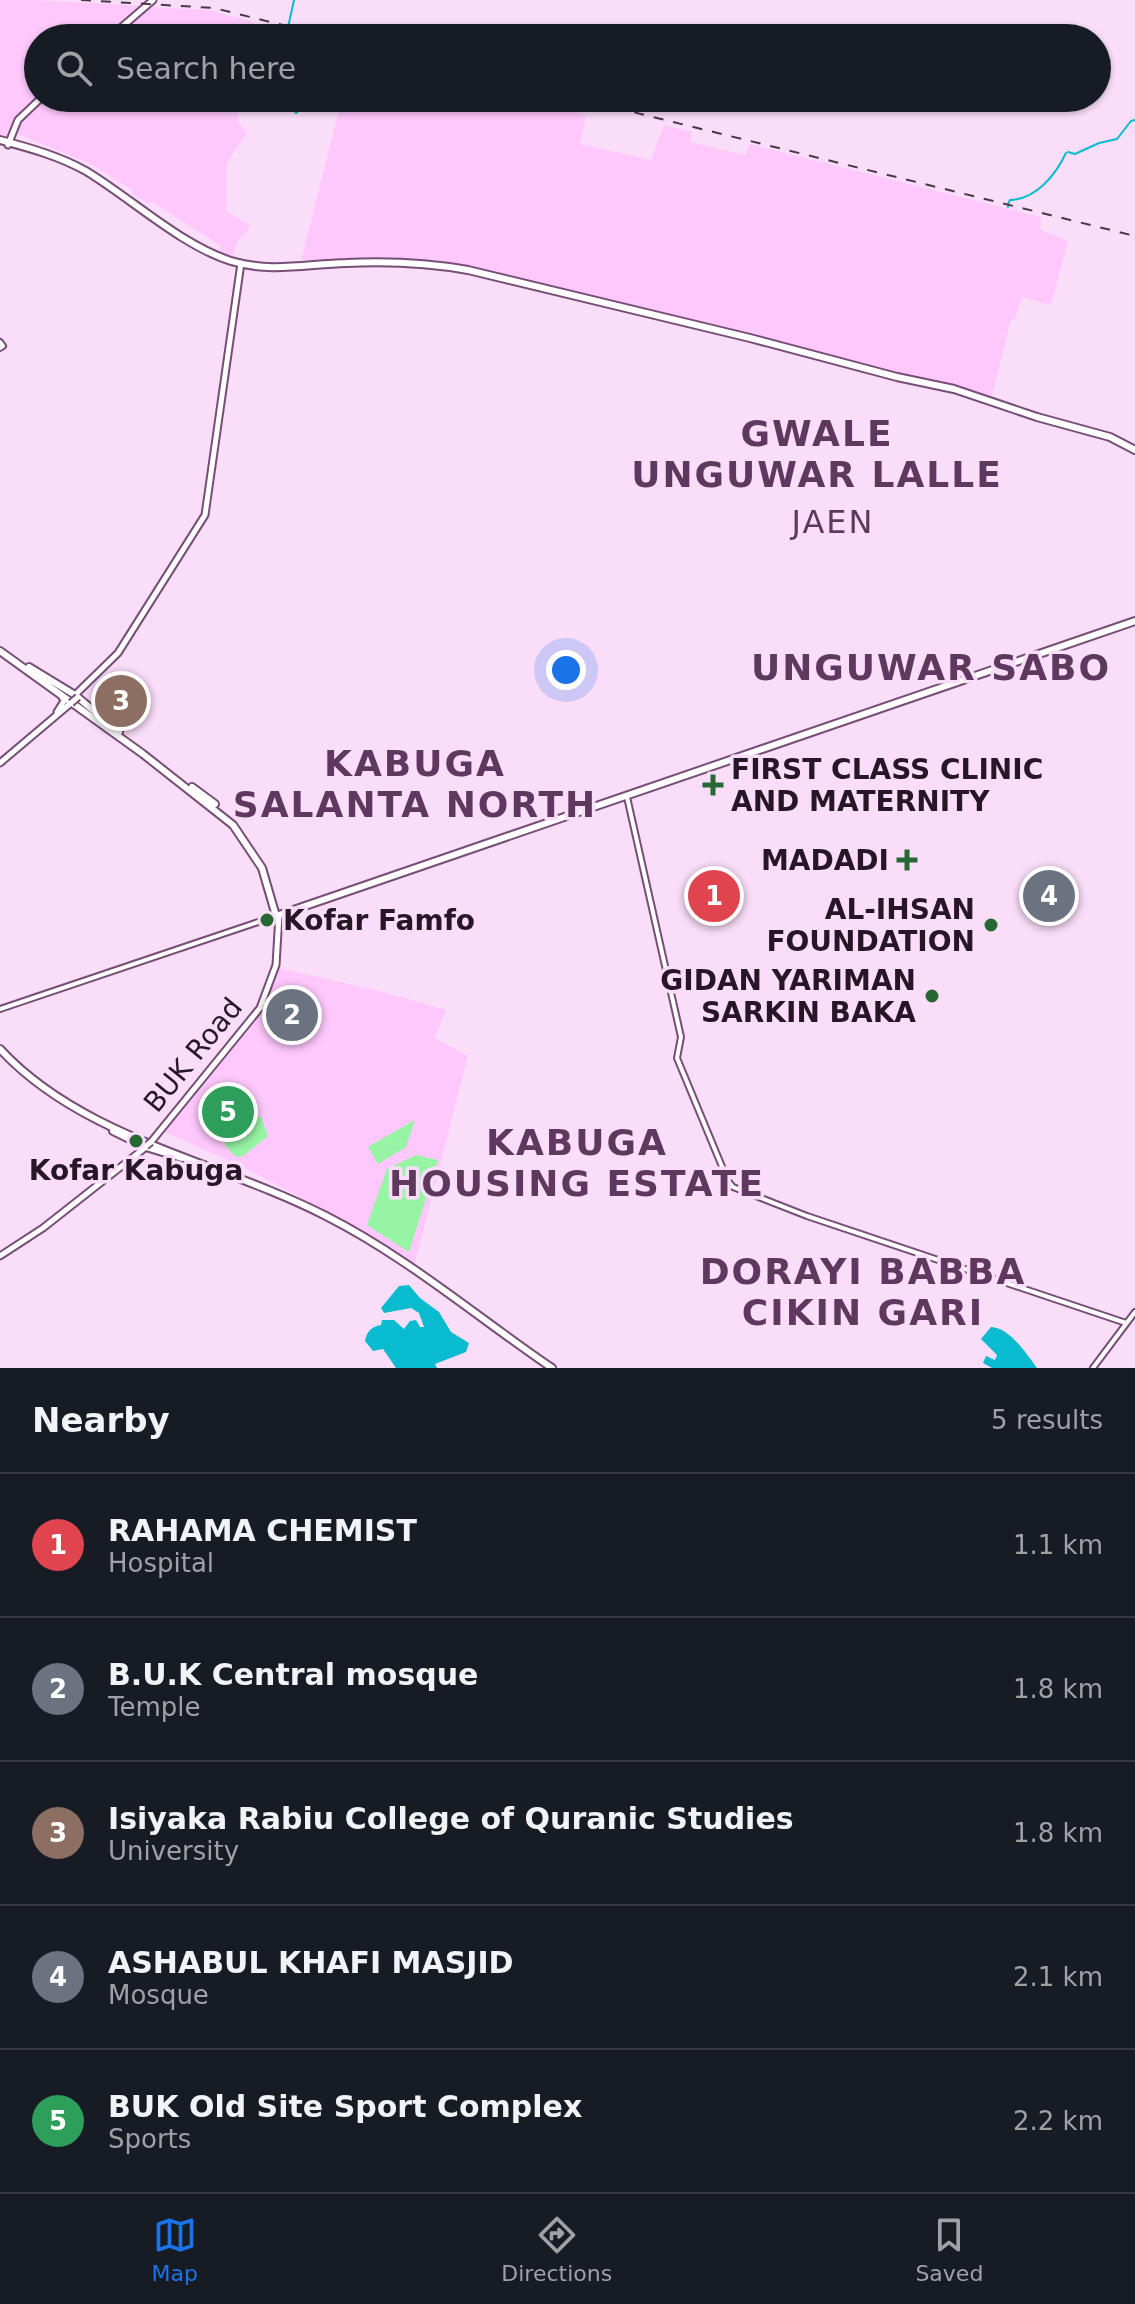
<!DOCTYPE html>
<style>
body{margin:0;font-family:"DejaVu Sans",sans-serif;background:#20242c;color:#f1f3f6}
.you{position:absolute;left:566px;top:670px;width:28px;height:28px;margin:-20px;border:6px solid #fff;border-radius:50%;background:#1a73e8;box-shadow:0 0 0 12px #1a73e833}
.badge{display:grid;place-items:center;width:52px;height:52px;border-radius:50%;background:#1a73e8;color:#fff;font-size:26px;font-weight:700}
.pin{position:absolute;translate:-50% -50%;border:4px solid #fff;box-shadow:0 2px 8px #0006}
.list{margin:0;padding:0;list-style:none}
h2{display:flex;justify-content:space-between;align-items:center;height:104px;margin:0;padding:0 32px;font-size:34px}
h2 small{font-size:26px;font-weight:400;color:#9ea1a6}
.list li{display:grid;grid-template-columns:52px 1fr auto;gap:24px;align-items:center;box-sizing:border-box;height:144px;padding:0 32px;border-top:2px solid #363941}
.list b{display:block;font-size:30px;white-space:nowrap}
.list p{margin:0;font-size:26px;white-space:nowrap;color:#9ea1a6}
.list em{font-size:26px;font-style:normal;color:#9ea1a6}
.icon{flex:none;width:44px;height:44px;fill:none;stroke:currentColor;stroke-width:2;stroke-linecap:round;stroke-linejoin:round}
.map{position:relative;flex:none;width:1135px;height:1368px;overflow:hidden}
.search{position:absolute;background:#171b24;box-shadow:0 2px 6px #0004;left:24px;right:24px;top:24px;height:88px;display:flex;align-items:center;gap:20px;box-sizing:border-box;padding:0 28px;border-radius:44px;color:#9ea1a6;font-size:30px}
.sheet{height:824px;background:#171b24}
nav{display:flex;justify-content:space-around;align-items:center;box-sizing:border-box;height:112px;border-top:2px solid #363941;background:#171b24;font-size:22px;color:#9ea1a6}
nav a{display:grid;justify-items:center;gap:4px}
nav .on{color:#1a73e8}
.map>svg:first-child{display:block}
.built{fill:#fec8fc}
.green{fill:#97f4a4}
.water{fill:#09bbce}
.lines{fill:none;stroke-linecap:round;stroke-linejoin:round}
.stream{stroke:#09bbce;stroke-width:2}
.tertiary-casing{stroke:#774e76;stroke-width:8}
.secondary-casing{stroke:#774e76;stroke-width:9}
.primary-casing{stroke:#774e76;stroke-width:10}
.tertiary{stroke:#fff;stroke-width:4}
.secondary{stroke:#fff;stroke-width:5}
.primary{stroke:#fff;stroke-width:6}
.rail{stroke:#4a3749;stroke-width:2;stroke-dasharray:10 10;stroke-linecap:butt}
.secondary-bridge-casing{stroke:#774e76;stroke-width:9;stroke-linecap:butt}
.secondary-bridge{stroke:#fff;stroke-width:5}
.poi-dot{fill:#256833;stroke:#faddf9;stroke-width:3}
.labels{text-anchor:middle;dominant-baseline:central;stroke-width:7;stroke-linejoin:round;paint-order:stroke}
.poi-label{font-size:28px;font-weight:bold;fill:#271626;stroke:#faddf9;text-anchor:end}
.street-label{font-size:28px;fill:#271626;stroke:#faddf9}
.quarter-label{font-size:32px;letter-spacing:2px;fill:#5f385f;stroke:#faddf9}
.district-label{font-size:36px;font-weight:bold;letter-spacing:2px;fill:#5f385f;stroke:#faddf9}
</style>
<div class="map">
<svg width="1135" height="1368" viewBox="0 0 1135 1368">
<rect width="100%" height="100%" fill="#faddf9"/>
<path class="built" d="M0,0H36L142,6L106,38H38V98L13,124L5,141L0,140Z
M150,7L209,10L253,22L236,38H114Z
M46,98H231L239,117V123L247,133L227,163L226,211L251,226L238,241L232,260L219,256L221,246L152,202L149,204L131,193L132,190L91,164L15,133L28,114Z
M342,98H522L586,115L580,144L651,160L664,125L692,132L690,142L745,155L749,144L1041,217V230L1068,241L1051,305L1022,297L1015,320L1011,319L992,397L793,345L453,263L301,260Z
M104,675L148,705L126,733L94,708L102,698L90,689Z
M279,968L384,992L446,1010L435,1038L468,1056L415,1263L359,1228L247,1169L165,1132L262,1012Z"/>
<path class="green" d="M248,1115L261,1117L268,1136L243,1156L237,1157C211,1137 230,1129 248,1115Z
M415,1120L406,1147L378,1164L368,1147Z
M416,1155L438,1160L409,1252L367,1225L387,1169Z"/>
<path class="water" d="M409,1285L420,1298L439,1312L451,1332L469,1343L466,1352L435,1364L437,1368H396L383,1349L373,1351L365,1341C367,1330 372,1327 381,1325L382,1320H394L404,1329L410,1321L416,1320L420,1327H424L419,1313L411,1308L384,1313L381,1308L399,1286Z
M991,1327C1010,1328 1026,1353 1037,1368H992L983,1363L986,1356L995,1360L997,1355L981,1339Z"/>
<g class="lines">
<path class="stream" d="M288,30L317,38
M291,38L287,37V32L294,0
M293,109L296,113L299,110L295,104L297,102L295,98
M1068,152L1075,154L1099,143L1117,139L1131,121L1135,120
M1008,204L1010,200C1036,199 1055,176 1066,153
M1008,207V206"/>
<defs>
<path id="tertiary" d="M0,342L3,346L0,348
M627,797L681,1037L677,1058L728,1181L733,1187L807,1216L1126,1323
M0,1009L276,916
M1093,1368L1135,1312"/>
<path id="secondary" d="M109,38L153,0
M8,145L18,120L41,98
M75,695L118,653L205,515L241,263
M57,712L64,701L62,697
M0,763L71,703
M151,1142L260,1008L276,965L279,915
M0,1256L43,1228L146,1147"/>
<path id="primary" d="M0,140C30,148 59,156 86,171C132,199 181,245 231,261C270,273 307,264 346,263C386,261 429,263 468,270L750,338L897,377L954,389L1037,417L1110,437L1135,450
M0,651L143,754L233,825L262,868L276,916L1135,621
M29,667L75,695L119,732
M192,787L215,804
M0,1049C83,1139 219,1161 326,1216C407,1257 477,1317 552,1368
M113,1131L146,1147L182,1158"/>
</defs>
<use href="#tertiary" class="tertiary-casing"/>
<use href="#secondary" class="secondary-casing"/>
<use href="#primary" class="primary-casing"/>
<use href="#tertiary" class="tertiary"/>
<use href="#secondary" class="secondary"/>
<use href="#primary" class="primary"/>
<path class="rail" d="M81,0L214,8L335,38
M576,98L1135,236"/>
<defs>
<path id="secondary-bridge" d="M71,703L78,697
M146,1146L151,1142"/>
</defs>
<use href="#secondary-bridge" class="secondary-bridge-casing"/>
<use href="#secondary-bridge" class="secondary-bridge"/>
</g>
<g class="poi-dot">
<path d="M709 773h8v8h8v8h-8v8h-8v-8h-8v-8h8z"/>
<path d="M903 848h8v8h8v8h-8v8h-8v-8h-8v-8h8z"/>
<circle cx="267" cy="920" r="8"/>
<circle cx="991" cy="925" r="8"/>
<circle cx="932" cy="996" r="8"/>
<circle cx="136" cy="1141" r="8"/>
</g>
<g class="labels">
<g class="poi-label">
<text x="731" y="769" text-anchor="start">FIRST CLASS CLINIC<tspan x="731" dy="32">AND MATERNITY</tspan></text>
<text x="889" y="860">MADADI</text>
<text x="975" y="909">AL-IHSAN<tspan x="975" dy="32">FOUNDATION</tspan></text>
<text x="283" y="920" text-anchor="start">Kofar Famfo</text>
<text x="916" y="980">GIDAN YARIMAN<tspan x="916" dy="32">SARKIN BAKA</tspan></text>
<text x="136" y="1170" text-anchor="middle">Kofar Kabuga</text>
</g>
<g class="street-label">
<text transform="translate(193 1055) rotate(-51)">BUK Road</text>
</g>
<g class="quarter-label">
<text x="833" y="522">JAEN</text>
</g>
<g class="district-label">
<text x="817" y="433">GWALE<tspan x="817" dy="41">UNGUWAR LALLE</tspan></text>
<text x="931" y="667">UNGUWAR SABO</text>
<text x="415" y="763">KABUGA<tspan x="415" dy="41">SALANTA NORTH</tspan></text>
<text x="577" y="1142">KABUGA<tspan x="577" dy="41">HOUSING ESTATE</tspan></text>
<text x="863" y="1271">DORAYI BABBA<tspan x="863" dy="41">CIKIN GARI</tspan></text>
</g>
</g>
</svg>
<div class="you"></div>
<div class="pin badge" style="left:714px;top:896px;background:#e0444e">1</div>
<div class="pin badge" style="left:292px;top:1015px;background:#6b7280">2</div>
<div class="pin badge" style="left:121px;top:701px;background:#8d6e63">3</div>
<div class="pin badge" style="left:1049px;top:896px;background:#6b7280">4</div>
<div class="pin badge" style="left:228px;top:1112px;background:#2e9e5b">5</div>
<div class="search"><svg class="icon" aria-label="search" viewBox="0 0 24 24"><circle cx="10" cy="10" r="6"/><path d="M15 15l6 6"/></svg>Search here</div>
</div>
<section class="sheet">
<h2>Nearby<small>5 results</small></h2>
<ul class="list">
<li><span class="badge" style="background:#e0444e">1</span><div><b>RAHAMA CHEMIST</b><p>Hospital</p></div><em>1.1 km</em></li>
<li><span class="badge" style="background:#6b7280">2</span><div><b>B.U.K Central mosque</b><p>Temple</p></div><em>1.8 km</em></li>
<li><span class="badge" style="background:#8d6e63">3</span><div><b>Isiyaka Rabiu College of Quranic Studies</b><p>University</p></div><em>1.8 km</em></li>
<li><span class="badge" style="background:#6b7280">4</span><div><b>ASHABUL KHAFI MASJID</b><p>Mosque</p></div><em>2.1 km</em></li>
<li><span class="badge" style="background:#2e9e5b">5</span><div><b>BUK Old Site Sport Complex</b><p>Sports</p></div><em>2.2 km</em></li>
</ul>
</section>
<nav>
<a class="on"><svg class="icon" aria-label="map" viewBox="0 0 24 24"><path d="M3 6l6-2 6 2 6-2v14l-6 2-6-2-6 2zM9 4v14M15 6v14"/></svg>Map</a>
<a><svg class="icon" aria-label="directions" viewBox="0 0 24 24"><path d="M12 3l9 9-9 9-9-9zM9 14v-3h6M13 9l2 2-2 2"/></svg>Directions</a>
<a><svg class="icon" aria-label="saved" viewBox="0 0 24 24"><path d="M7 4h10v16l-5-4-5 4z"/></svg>Saved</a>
</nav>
